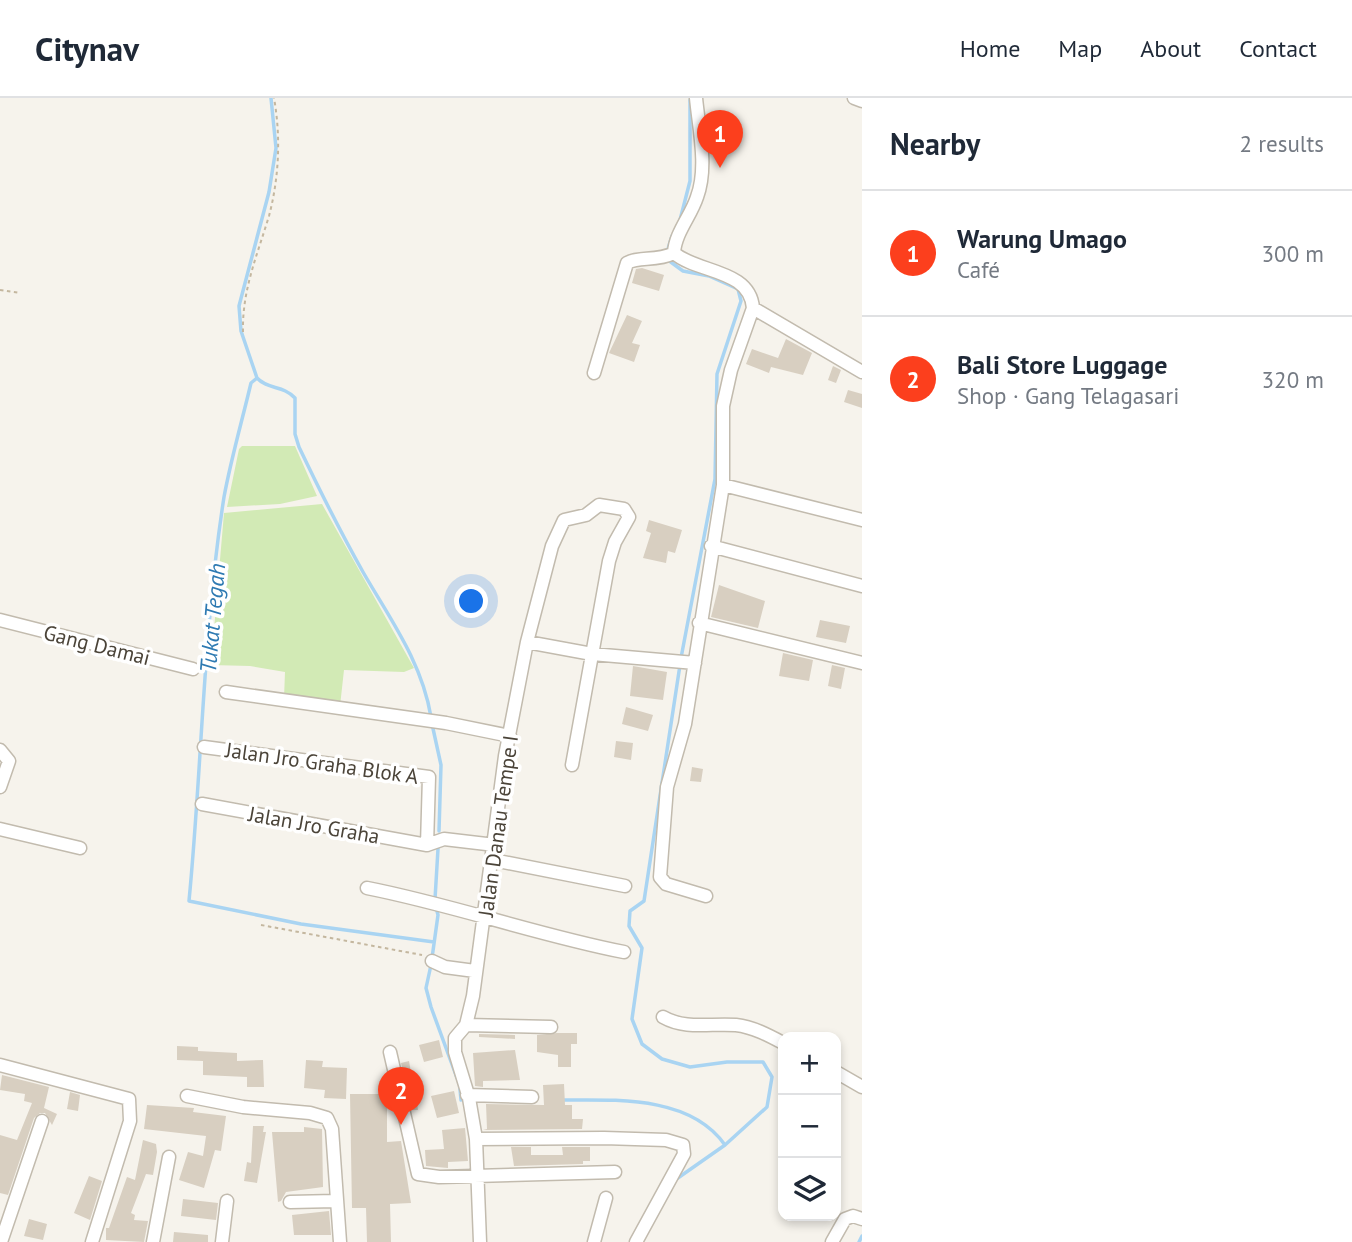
<!DOCTYPE html>
<meta charset="utf-8">
<style>
body{margin:0;font-family:"PT Sans",sans-serif;background:#f6f6f7;color:#1f2937}
.controls{position:absolute;right:21px;bottom:21px;display:grid;overflow:hidden;border-radius:14px;box-shadow:0 4px 10px #0003}
.controls button{width:63px;height:63px;display:grid;place-items:center;padding:0;border:0;border-bottom:2px solid #e0e1e3;background:#fff;color:#1f2937;font:35px sans-serif}
.you{position:absolute;left:472px;top:504px;width:24px;height:24px;margin:-18px;border:5px solid #fff;border-radius:50%;background:#1a73e8;box-shadow:0 0 0 10px #1a73e833}
.badge{display:grid;place-items:center;width:46px;height:46px;border-radius:50%;background:#fc3f1d;color:#fff;font-size:23px;font-weight:700}
.pin{position:absolute;translate:-50% -58px;filter:drop-shadow(0 2px 4px #0008)}
.pin::after{content:'';position:absolute;top:37px;width:24px;height:21px;background:inherit;clip-path:polygon(0 0,100% 0,50% 100%)}
.list{margin:0;padding:0;list-style:none}
h2{display:flex;justify-content:space-between;align-items:center;height:91px;margin:0;padding:0 28px;font-size:30px}
h2 small{font-size:23px;font-weight:400;color:#747a83}
.list li{display:grid;grid-template-columns:46px 1fr auto;gap:21px;align-items:center;box-sizing:border-box;height:126px;padding:0 28px;border-top:2px solid #e0e1e3}
.list b{display:block;font-size:26px;white-space:nowrap}
.list p{margin:0;font-size:23px;white-space:nowrap;color:#747a83}
.list em{font-size:23px;font-style:normal;color:#747a83}
.icon{flex:none;width:38px;height:38px;fill:none;stroke:currentColor;stroke-width:2;stroke-linecap:round;stroke-linejoin:round}
.map{position:relative;flex:none;width:862px;height:1144px;overflow:hidden}
header{display:flex;align-items:center;gap:42px;box-sizing:border-box;height:98px;padding:0 35px;background:#fff;border-bottom:2px solid #e0e1e3}
header strong{font-size:33px}
nav{display:flex;gap:38px;margin-inline-start:auto;font-size:24px}
main{display:flex}
aside{flex:1;background:#fff}
.map>svg:first-child{display:block}
.green{fill:#d2eab5}
.lines{fill:none;stroke-linecap:round;stroke-linejoin:round}
.stream{stroke:#a9d4f2;stroke-width:3.5}
.building{fill:#d8cfc1}
.minor-casing{stroke:#c2bbae;stroke-width:15}
.path{stroke:#c4b79f;stroke-width:2;stroke-dasharray:3.5 3.5;stroke-linecap:butt}
.minor{stroke:#fff;stroke-width:12}
.labels{text-anchor:middle;dominant-baseline:central;stroke-width:7;stroke-linejoin:round;paint-order:stroke}
.street-label{font-size:21px;fill:#4b4439;stroke:#fff}
.water-label{font-size:23px;font-style:italic;fill:#2e7ab2;stroke:#fff}
</style>
<header>
<strong>Citynav</strong>
<nav><a>Home</a><a>Map</a><a>About</a><a>Contact</a></nav>
</header>
<main>
<div class="map">
<svg width="862" height="1144" viewBox="0 0 862 1144">
<rect width="100%" height="100%" fill="#f6f3ec"/>
<path class="green" d="M242,348H295L317,398L280,406L227,409L239,351Z
M322,406L414,570L404,574L344,572L340,608L284,600L285,574L250,568L211,567L224,415Z"/>
<g class="lines">
<path class="stream" d="M680,122L690,83V2
M667,154L672,138
M668,162L683,173L709,178L738,191L741,203L717,276L715,381L681,560
M257,280L251,285C242,323 231,361 224,399C203,533 202,669 189,803L301,826L434,844
M257,280C268,292 283,287 295,300V336L299,349C319,391 340,433 363,474C390,521 422,564 431,619
M257,280L241,233L239,208L269,94L276,50L271,0
M432,626L441,667L439,733
M435,801L438,751
M432,860L438,817L436,809
M431,867L426,890L431,909L457,980
M460,991L461,1002
M561,1002C615,1002 690,997 725,1047
M675,1082L725,1047L767,1009L772,979L763,964H727L690,969L662,961L642,946L632,921L642,850L629,828L630,813L644,803L680,567
M859,1144L862,1138"/>
</g>
<path class="building" d="M642,170L664,177L659,193L632,185L636,171Z
M627,217L642,223L632,245L640,247L634,264L609,255Z
M786,241L812,255L803,277L771,269L769,275L746,266L752,251L778,260Z
M833,268L841,272L836,285L828,282Z
M848,292L862,296V310L844,304Z
M649,422L682,432L675,455L668,453L666,465L643,460L651,435L646,433Z
M719,487L765,503L758,530L711,519Z
M820,522L850,528L846,545L816,539Z
M783,555L813,562L809,583L779,578Z
M832,567L845,570L841,591L828,588Z
M633,568L667,574L663,602L630,598Z
M626,609L653,617L648,633L622,626Z
M616,643L633,645L631,662L614,659Z
M692,669L703,671L701,684L690,683Z
M557,935H577V946H571V969H558V957L537,954V937Z
M479,936L515,937V941L479,939Z
M439,942L443,959L424,964L419,947Z
M177,948L198,949V953L237,955V963L263,962L264,989H247V979L203,977V963L177,962Z
M515,952L520,982L483,983V989L475,988L473,955Z
M306,962L323,963L322,969L347,970L346,1001L324,1000L325,992L304,990Z
M409,963L412,980L405,982L401,965Z
M2,977L49,989L44,1010L57,1016L52,1027L45,1015H40L34,1020L8,1097L0,1095V1037L17,1042L32,1005L24,1003L25,996L0,992Z
M564,986L565,1007H572V1021H583L582,1031L483,1032L487,1031L486,1006L544,1007L543,987Z
M454,993L459,1015L437,1020L431,998Z
M70,994L80,997L78,1013L67,1011Z
M408,994H415L418,1012H412Z
M350,996H391L393,1005H387V1044L401,1043L411,1105L390,1106L391,1144H367L366,1110H352Z
M147,1007L194,1010L193,1014L226,1018L221,1053L215,1052L204,1090L179,1082L188,1054L203,1058L206,1038L144,1031Z
M253,1028H264L263,1034H266L257,1085L244,1083L247,1064L251,1065Z
M304,1029L322,1031L323,1089L286,1094L281,1103L278,1104L272,1034H304Z
M465,1030L468,1063L448,1064V1070L426,1068L425,1052L444,1051L442,1032Z
M143,1042L156,1046L157,1054L153,1077L146,1076L131,1115L135,1117L134,1122L148,1123L144,1144L106,1142V1130H109L127,1079L135,1082Z
M511,1049H531V1057H563L562,1049H590V1063H583V1066L514,1068Z
M89,1078L102,1083L90,1122L74,1115Z
M183,1101L218,1105L216,1122L181,1118Z
M329,1113L331,1137H294L292,1117Z
M29,1121L47,1126L43,1142L24,1138Z
M174,1134L208,1137V1144H173Z"/>
<g class="lines">
<defs>
<path id="minor" d="M696,0C699,31 708,70 697,99C691,118 675,135 674,155C697,175 750,171 753,210L731,272L723,308V387L685,626L667,689L660,779L666,786L706,798
M854,0L862,3
M753,210L862,274
M594,275L627,165C639,158 656,164 674,155
M723,387L862,422
M711,448L862,488
M0,522L193,571
M699,525L862,565
M527,544L592,556L695,565
M226,594L446,625L510,638
M204,649L429,679L427,747L444,741L495,747
M0,652L9,663L0,689
M202,706L427,747
M0,731L80,750
M493,762L625,788
M367,790C454,807 537,837 624,854
M432,863L445,869L475,873
M663,919C686,932 710,925 736,927C753,929 768,937 783,945
M466,927L551,929
M390,954L418,1076L439,1079L615,1074
M0,967L129,1001L130,1023L92,1144
M836,974L862,989
M467,997L532,999
M187,998L243,1009L310,1015L327,1020L332,1031L340,1144
M476,1041L604,1040L666,1042L683,1047L684,1056L636,1144
M290,1104L335,1103
M1,1144L42,1023
M153,1144L169,1059
M222,1144L227,1103
M480,1144L476,1041L469,1000L455,954V940L466,927L473,898L505,658L527,544L552,448L564,422L586,417L599,407L624,411L629,419L615,444L609,463L572,667
M594,1144L606,1100
M832,1144L845,1121L853,1118L862,1121"/>
</defs>
<use href="#minor" class="minor-casing"/>
<path class="path" d="M0,192L20,195
M243,234C242,192 257,158 269,118C279,80 281,39 274,0
M261,827L422,857"/>
<use href="#minor" class="minor"/>
</g>
<g class="labels">
<g class="street-label">
<text transform="translate(97 547) rotate(14)">Gang Damai</text>
<text transform="translate(322 665) rotate(8)">Jalan Jro Graha Blok A</text>
<text transform="translate(314 727) rotate(10)">Jalan Jro Graha</text>
<text transform="translate(498 728) rotate(-82)">Jalan Danau Tempe I</text>
</g>
<g class="water-label">
<text transform="translate(212 520) rotate(-85)">Tukat Tegah</text>
</g>
</g>
</svg>
<div class="controls">
<button>+</button>
<button>−</button>
<button><svg class="icon" aria-label="layers" viewBox="0 0 24 24"><path d="M12 4l9 5-9 5-9-5zM3 14l9 5 9-5"/></svg></button>
</div>
<div class="you"></div>
<div class="pin badge" style="left:720px;top:70px">1</div>
<div class="pin badge" style="left:401px;top:1027px">2</div>
</div>
<aside>
<h2>Nearby<small>2 results</small></h2>
<ul class="list">
<li><span class="badge">1</span><div><b>Warung Umago</b><p>Café</p></div><em>300 m</em></li>
<li><span class="badge">2</span><div><b>Bali Store Luggage</b><p>Shop · Gang Telagasari</p></div><em>320 m</em></li>
</ul>
</aside>
</main>
